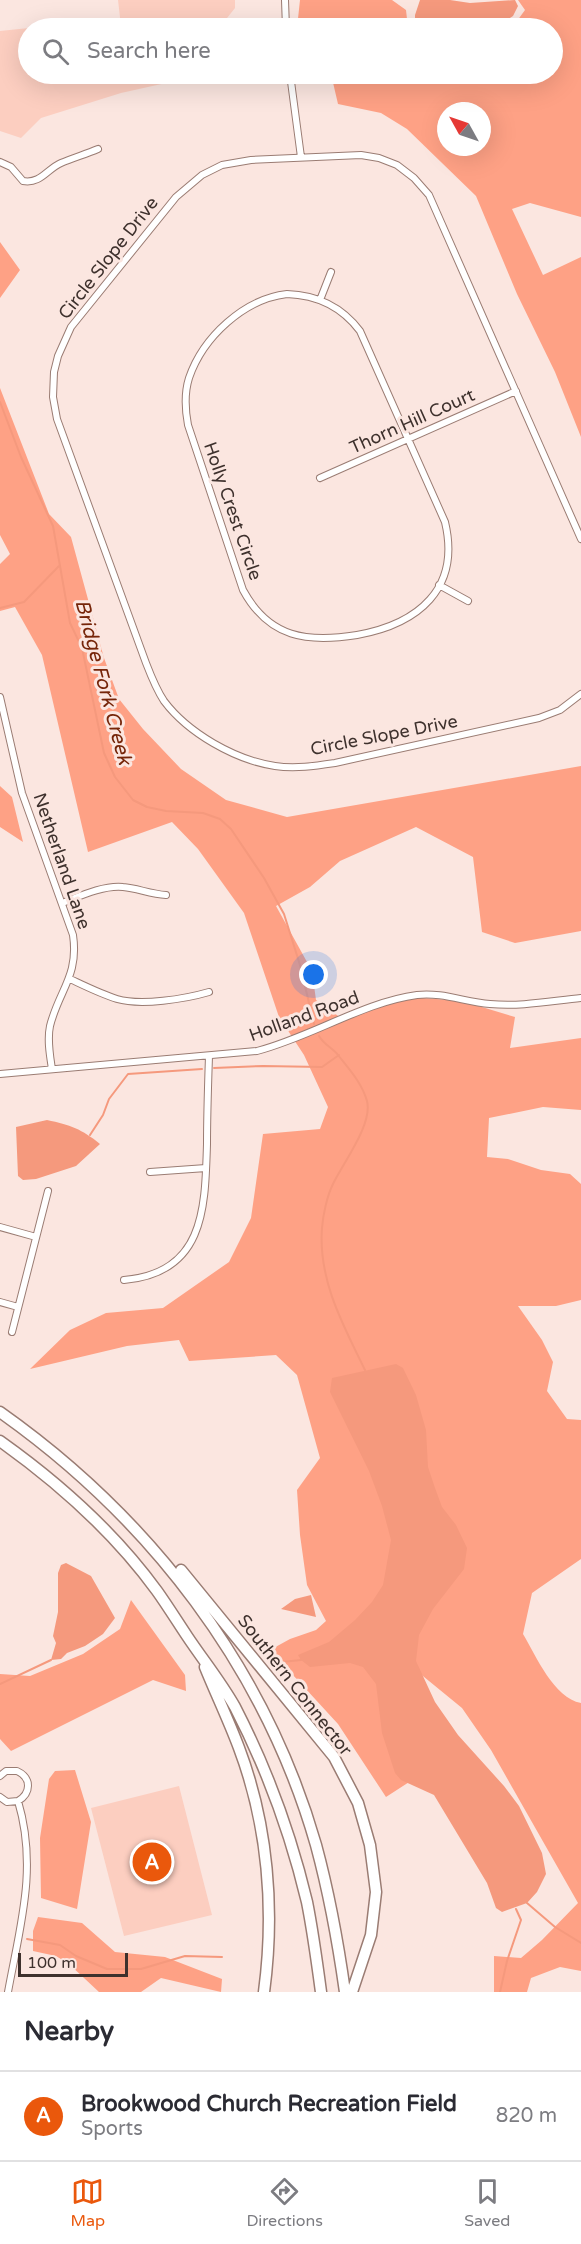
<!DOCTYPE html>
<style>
body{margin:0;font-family:"Varela Round",sans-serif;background:#f7f7f7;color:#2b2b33}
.compass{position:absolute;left:437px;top:102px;width:54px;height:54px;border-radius:50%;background:#fff;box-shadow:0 6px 24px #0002;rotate:310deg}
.scale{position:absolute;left:18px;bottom:15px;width:110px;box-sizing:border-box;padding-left:6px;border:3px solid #3e312d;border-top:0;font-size:16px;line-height:21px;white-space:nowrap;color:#3e312d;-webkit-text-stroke:4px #fbe6e0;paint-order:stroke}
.you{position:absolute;left:314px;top:975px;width:21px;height:21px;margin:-15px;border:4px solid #fff;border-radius:50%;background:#1a73e8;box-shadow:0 0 0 9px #1a73e833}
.badge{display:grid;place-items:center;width:39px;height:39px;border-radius:50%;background:#ea580c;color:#fff;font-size:20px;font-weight:700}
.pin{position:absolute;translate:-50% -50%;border:3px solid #fff;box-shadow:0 2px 6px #0006}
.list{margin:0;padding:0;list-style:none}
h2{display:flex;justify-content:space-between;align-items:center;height:78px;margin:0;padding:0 24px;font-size:26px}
h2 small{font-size:20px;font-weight:400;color:#7c7c81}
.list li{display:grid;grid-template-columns:39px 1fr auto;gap:18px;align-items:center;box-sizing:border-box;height:90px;padding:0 24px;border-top:2px solid #e1e1e2}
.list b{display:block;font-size:22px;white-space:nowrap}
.list p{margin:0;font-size:20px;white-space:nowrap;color:#7c7c81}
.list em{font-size:20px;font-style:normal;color:#7c7c81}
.icon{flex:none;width:33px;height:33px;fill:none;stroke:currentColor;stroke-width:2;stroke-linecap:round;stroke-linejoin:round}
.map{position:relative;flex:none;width:581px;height:1992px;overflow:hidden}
.search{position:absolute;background:#fff;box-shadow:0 6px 24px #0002;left:18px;right:18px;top:18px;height:66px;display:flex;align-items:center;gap:15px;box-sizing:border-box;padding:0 21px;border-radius:33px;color:#7c7c81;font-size:22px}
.sheet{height:168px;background:#fff}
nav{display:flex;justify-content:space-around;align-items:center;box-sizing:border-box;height:84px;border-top:2px solid #e1e1e2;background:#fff;font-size:16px;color:#7c7c81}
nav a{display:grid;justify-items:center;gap:3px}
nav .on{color:#ea580c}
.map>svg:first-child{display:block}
.green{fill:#fccec0}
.forest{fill:#fea185;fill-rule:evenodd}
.water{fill:#f5997d}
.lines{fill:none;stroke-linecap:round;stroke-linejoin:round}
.stream{stroke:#f5997d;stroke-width:2}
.minor-casing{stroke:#9a7c73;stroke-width:8}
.motorway-casing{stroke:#9a7c73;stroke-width:13}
.minor{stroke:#fff;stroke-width:6}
.motorway{stroke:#fff;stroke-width:10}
.labels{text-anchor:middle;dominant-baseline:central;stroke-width:6;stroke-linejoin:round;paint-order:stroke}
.street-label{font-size:18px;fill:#3e312d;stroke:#fbe6e0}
.water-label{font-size:20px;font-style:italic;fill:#762509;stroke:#fbe6e0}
</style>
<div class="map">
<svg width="581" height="1992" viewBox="0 0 581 1992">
<rect width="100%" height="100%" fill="#fbe6e0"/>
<path class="green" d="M118,0H235V8L219,28H119L121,26Z
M48,26L68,28H28V74L202,75L121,93L41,118L21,138L0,131V31Z
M179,1786L212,1915L124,1936L91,1808Z"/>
<path class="forest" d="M300,0H392L406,10L408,28H297Z
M518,0H581V217L530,203L512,209L543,275L581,257V437L555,372L517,294L476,196L407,129L381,113L338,104L331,74H552V28H508L517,21L525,10ZM446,111H482V147H446Z
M0,242L20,270L0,298Z
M0,388L49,514L71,537L104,658L119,699L143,729L181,769L226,800L287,817L581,766V931L515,943L482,932L473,857L416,827L340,861L310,887L276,906L312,971L316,1000L341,1018L397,996L462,1001L515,1017L510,1048L581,1038V1110L543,1107L489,1118L487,1157L508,1159L541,1170L570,1174L581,1184V1300L556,1306H518L542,1340L553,1362L547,1391L567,1419L581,1420V1559L532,1593L523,1634C536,1656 554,1698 581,1703V1971L560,1967L531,1978L527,1992H494V1956L521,1958L542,1940L578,1903L491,1750L462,1708L418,1672L420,1775L386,1797L338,1724L270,1650L290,1639L316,1630L326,1621L307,1585L300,1535L297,1490L320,1458L297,1375L276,1355L189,1361L179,1340L127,1346L30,1369L70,1330L106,1313L163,1308L229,1262L251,1218L263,1134L320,1129L328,1107L304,1055L279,1017L244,913L198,849L172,822L88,852L42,655L15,607L0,611V564L10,554L0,535Z
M0,786L12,797L23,842L0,827Z
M131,1600L185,1675L186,1691L153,1680L11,1751L0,1739V1674L30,1676L83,1654L120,1629Z
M75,1770L91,1822L77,1909L41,1898L40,1838L49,1779L55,1771Z
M38,1917L82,1923L115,1952L165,1957L222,1979L221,1992L161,1978L141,1992H99L69,1964L56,1956L33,1951V1931Z"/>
<path class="water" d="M420,0H450L470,3L515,0L518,6L513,16L494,28H415V15Z
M47,1120C70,1125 82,1129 100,1144L76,1166L36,1179L23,1180L18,1176L16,1127Z
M396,1364L403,1368L416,1395L426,1430L428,1467L435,1488L442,1507L456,1525L467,1548L464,1569L433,1609L419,1635L416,1661L435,1702L458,1735L504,1786L519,1806L542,1853L546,1874L537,1892L527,1903L502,1912L496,1908L487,1883L434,1795L401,1780L395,1773L382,1733L376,1684L363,1667L350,1663L310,1667L301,1660L298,1655L329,1642L355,1620L372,1602L383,1585L391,1540L382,1506L369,1471L330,1392L332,1378Z
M66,1563L91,1576L115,1618L103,1634L85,1646L67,1653L61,1659L51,1660L56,1643L53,1636L58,1612V1573L61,1565Z
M311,1595L316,1617L281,1609L295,1599Z"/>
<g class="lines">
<path class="stream" d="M0,402L21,457L53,526L70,623L82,648L104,753L115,777L133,800L147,807L166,811L203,813L220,819L231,829L264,878L284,914L300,965L314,1024
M0,608L24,602L59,566
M319,1036C324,1045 333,1048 338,1055C349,1069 362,1083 367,1101C373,1124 343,1163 333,1184C327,1196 323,1215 322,1228C318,1280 343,1325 365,1370
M214,1068L263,1066L322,1067L339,1055
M90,1135L103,1115L109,1099L128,1074L202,1069
M272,1663L301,1660
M0,1684L51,1660
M527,1903L555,1927L581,1943
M27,1939L60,1945L76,1956L107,1969H141L185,1956L222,1957
M500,1992L507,1961L521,1920L516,1909"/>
<defs>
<path id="minor" d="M285,0L286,28
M290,74L301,157
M0,162L11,167L23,181C41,184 47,169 61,163C73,158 86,154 98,149
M287,294C317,295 342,307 360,331L445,522C461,589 418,624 357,635C307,643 269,638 243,590L188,425C185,409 184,394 189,378C203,337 244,299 287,294Z
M320,300L331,272
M320,478L516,391
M581,539L429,195L414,178L397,165L379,158L361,155L251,160L222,165L202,175L176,197L71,327L58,356L54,372L53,397L57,419L146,663C151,676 156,689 164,701C188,733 235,760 275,766C295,769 315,766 335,763L539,718L560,710L581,694
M439,585L468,601
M0,697L22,793L73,935C79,976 59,990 50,1026C47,1040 50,1056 52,1069
M62,903C80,896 104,885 123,887C137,888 150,894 166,895
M70,979C85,986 101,994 117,999C141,1006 185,999 209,992
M0,1074L257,1051C311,1037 364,1002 417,995C442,992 465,1002 490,1004C520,1007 551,1001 581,998
M150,1172L206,1168
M0,1227L36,1237
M124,1280C205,1273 205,1208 207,1144C207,1115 208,1086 209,1056
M0,1302L18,1307
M12,1332L48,1191
M0,1776L6,1771H17C32,1778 31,1793 18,1801L7,1802L0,1797
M8,1992C20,1926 38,1868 18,1801"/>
<path id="motorway" d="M0,1412C150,1518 265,1667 316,1845C329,1893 338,1942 345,1992
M0,1441C59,1483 114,1532 157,1591C167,1605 177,1621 187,1636C203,1660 221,1682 235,1707C267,1769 291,1835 307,1902C313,1932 317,1962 321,1992
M181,1570L334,1757L358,1803L370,1845L376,1892L371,1935L352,1992
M205,1667C216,1694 229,1721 239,1748C268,1825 275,1910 264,1992"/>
</defs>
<use href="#minor" class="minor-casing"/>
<use href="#motorway" class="motorway-casing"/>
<use href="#minor" class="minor"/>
<use href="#motorway" class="motorway"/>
</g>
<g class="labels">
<g class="street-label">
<text transform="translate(108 258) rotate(-52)">Circle Slope Drive</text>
<text transform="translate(412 421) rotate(-24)">Thorn Hill Court</text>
<text transform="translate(233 511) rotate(71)">Holly Crest Circle</text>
<text transform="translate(384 735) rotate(-11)">Circle Slope Drive</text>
<text transform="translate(62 861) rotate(71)">Netherland Lane</text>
<text transform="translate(304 1016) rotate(-20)">Holland Road</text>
<text transform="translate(295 1685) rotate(52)">Southern Connector</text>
</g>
<g class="water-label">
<text transform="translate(103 682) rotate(75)">Bridge Fork Creek</text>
</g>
</g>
</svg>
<svg class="compass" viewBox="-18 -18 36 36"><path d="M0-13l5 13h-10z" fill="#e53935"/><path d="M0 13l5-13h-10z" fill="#7c7c81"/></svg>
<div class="scale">100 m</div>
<div class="you"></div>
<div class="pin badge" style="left:152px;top:1862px">A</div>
<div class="search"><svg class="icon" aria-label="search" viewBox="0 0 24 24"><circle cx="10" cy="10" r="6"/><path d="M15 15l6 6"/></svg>Search here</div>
</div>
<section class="sheet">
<h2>Nearby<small></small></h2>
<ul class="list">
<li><span class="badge">A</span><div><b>Brookwood Church Recreation Field</b><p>Sports</p></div><em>820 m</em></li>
</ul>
</section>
<nav>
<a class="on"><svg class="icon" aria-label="map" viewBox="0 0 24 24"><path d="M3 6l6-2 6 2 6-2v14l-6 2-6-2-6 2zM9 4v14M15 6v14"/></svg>Map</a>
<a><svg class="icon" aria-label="directions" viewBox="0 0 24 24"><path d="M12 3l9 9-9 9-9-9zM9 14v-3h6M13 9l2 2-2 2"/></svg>Directions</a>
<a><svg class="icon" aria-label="saved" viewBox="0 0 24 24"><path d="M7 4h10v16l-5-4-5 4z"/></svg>Saved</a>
</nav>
